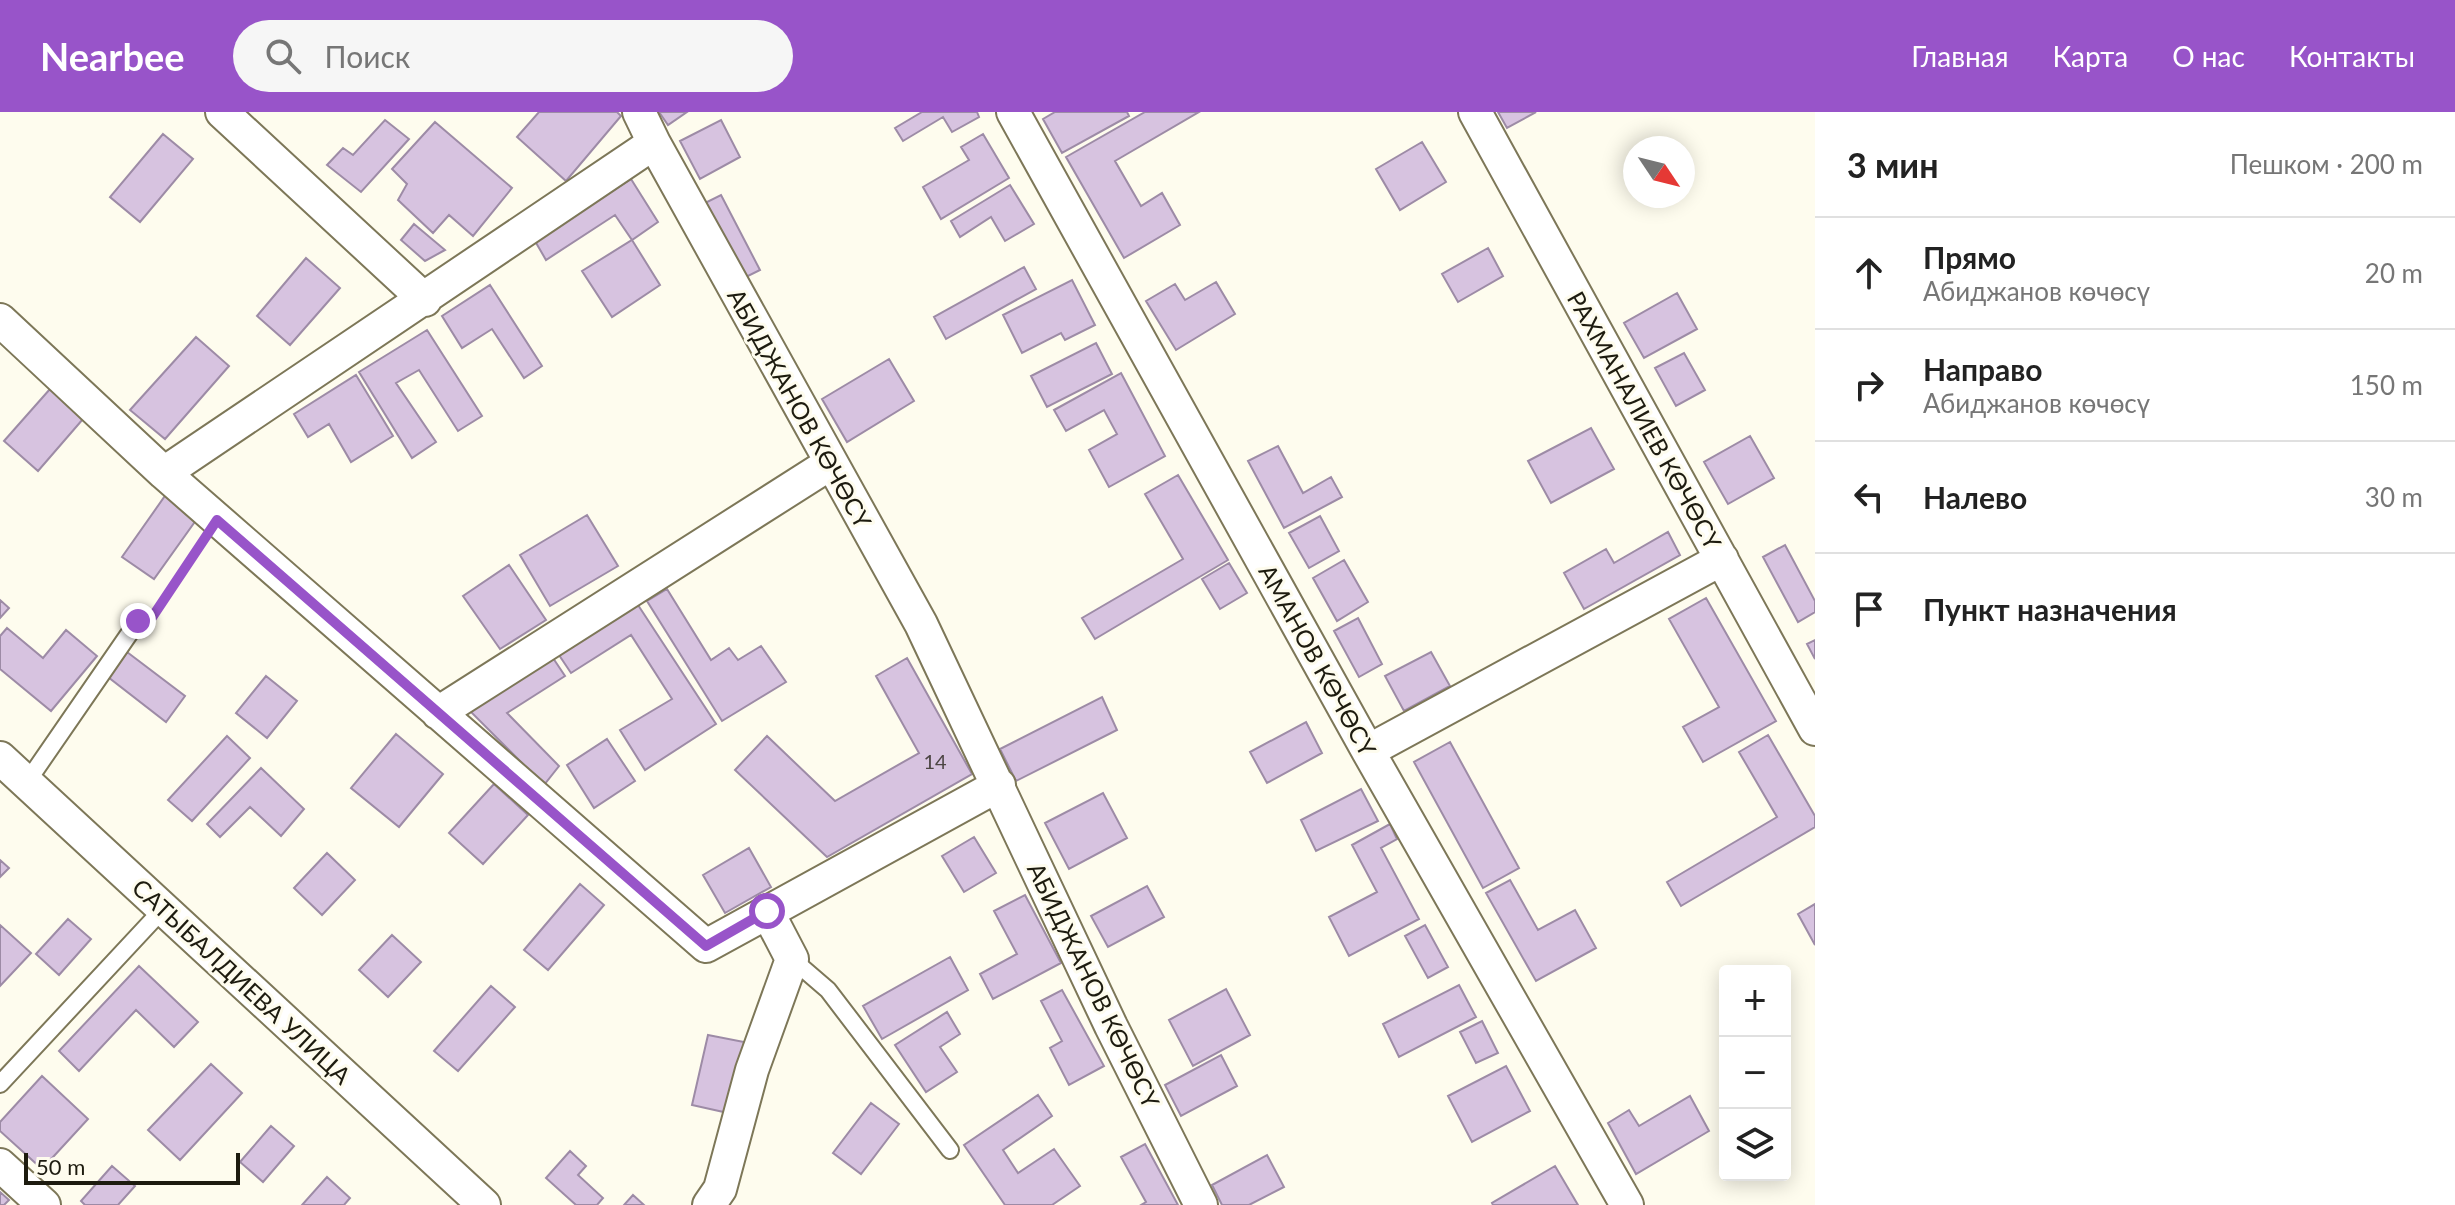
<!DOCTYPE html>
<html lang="ru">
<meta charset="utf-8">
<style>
body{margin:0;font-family:Lato,sans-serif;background:#f6f6f6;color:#222}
.controls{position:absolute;right:24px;bottom:24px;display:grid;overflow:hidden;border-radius:8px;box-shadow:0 4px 20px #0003}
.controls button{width:72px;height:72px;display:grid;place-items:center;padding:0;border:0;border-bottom:2px solid #e0e0e0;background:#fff;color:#222;font:40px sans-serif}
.compass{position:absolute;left:1623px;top:24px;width:72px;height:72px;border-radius:50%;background:#fff;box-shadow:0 4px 20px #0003;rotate:125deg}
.scale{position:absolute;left:24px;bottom:20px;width:216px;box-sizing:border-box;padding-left:8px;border:4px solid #1d1b0f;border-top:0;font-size:22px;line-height:28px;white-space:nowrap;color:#1d1b0f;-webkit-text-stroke:6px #fefcee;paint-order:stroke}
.stop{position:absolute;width:24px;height:24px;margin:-18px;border:6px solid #9854c9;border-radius:50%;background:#fff}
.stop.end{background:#9854c9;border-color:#fff;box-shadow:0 2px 8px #0008}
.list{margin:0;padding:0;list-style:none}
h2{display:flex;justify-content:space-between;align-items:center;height:104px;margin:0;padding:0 32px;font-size:34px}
h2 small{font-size:26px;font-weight:400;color:#767676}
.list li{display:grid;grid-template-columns:52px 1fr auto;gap:24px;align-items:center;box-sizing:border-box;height:112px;padding:0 32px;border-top:2px solid #e0e0e0}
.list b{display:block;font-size:30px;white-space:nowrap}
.list p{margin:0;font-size:26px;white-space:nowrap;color:#767676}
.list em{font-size:26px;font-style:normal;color:#767676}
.icon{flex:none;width:44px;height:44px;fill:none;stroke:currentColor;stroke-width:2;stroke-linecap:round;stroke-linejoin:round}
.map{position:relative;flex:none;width:1815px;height:1093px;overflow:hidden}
header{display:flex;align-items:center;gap:48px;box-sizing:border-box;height:112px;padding:0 40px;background:#9854c9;color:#fff}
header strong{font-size:38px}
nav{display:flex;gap:44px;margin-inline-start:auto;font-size:28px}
.search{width:560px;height:72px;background:#f6f6f6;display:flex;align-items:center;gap:20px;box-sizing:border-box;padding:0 28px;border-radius:44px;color:#767676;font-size:30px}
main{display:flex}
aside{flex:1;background:#fff}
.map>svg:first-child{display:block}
.building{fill:#d7c3e0;stroke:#9d8ba6;stroke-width:2}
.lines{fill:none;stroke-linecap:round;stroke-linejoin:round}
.service-casing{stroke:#7d7758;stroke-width:20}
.minor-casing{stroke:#7d7758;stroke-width:36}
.path{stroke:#b1afa2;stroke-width:5;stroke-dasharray:4 6;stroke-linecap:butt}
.service{stroke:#fff;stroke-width:16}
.minor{stroke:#fff;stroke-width:32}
.route{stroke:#9854c9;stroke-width:10}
.labels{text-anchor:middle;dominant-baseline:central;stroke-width:6;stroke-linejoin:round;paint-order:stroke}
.number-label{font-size:20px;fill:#4c4543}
.street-label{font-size:24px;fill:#1d1b0f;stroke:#fefcee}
</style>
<header>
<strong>Nearbee</strong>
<div class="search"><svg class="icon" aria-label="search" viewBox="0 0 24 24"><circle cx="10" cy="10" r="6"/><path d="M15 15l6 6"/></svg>Поиск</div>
<nav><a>Главная</a><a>Карта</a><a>О нас</a><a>Контакты</a></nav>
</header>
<main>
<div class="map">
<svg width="1815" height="1093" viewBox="0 0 1815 1093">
<rect width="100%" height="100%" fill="#fefcee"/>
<path class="building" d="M539,0H617L621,4L566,69L517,25Z
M659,0H687L668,13Z
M922,0H977L979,5L952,20L943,5L903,29L895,16Z
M1055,0H1127L1129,4L1062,41L1043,7Z
M1145,0H1199L1115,49L1141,94L1162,81L1180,113L1124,146L1066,45Z
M1498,0H1536L1507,16Z
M385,8L409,27L361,80L327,53L343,36L353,43Z
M721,8L740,45L700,67L680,29Z
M435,10L512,76L473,124L449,103L433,121L398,88L407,72L392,57Z
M163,22L193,47L140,110L110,85Z
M983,22L1009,66L941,107L923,75L969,48L961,35Z
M1422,30L1446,70L1400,98L1376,57Z
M631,67L658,110L632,128L615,103L546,148L535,129Z
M1010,73L1034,112L1005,129L991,105L960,125L951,109Z
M721,83L760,158L740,168L701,93Z
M414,112L445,138L425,149L401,128Z
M632,128L660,173L612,205L582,159Z
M1488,136L1503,164L1458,190L1442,162Z
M306,146L340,176L290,233L257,204Z
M1024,155L1036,177L946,227L934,205Z
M1072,168L1095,213L1065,228L1061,221L1022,241L1003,203Z
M1216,170L1235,202L1176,238L1146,189L1175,172L1185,188Z
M490,173L542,254L524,266L492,217L462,236L442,204Z
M1677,181L1697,217L1644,246L1624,211Z
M427,218L482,304L458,319L419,258L396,271L436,330L412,346L359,260Z
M196,225L229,254L165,327L130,298Z
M1096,231L1112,262L1047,295L1031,264Z
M1684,241L1705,278L1676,294L1655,256Z
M889,247L914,289L847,330L822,287Z
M1121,261L1165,344L1109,375L1089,338L1117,322L1104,298L1066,319L1054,298Z
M356,263L393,324L351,350L329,312L308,325L294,302Z
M50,277L83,307L38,359L4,329Z
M1591,316L1614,357L1551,391L1528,349Z
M1750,324L1774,366L1728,392L1704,350Z
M1278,334L1303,381L1331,365L1342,385L1284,416L1248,349Z
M1178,363L1228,448L1095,527L1082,506L1183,447L1145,382Z
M167,381L199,404L154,467L122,445Z
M587,403L618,454L550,494L520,443Z
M1320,404L1339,439L1309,456L1289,421Z
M1668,420L1680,443L1584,497L1564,461L1606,437L1614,451Z
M1785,433L1815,489V500L1798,510L1763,445Z
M1344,448L1368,490L1337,509L1313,466Z
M1229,451L1247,481L1220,497L1202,467Z
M509,453L546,508L500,537L463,484Z
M667,477L711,548L729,536L738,548L761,534L786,570L722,609L647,489Z
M1706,486L1776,609L1703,650L1683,615L1719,595L1669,507Z
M0,488L9,496L0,506Z
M638,493L716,612L645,658L620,618L672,587L631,523L571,561L559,543Z
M1358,506L1382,552L1359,565L1334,519Z
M7,516L43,546L66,518L97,544L51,599L0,557V524Z
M1815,528V547L1807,532Z
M127,540L185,584L166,610L108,565Z
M1431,540L1450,574L1404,599L1385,564Z
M553,546L565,564L507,601L559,654L544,673L470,599Z
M907,546L972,662L827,745L735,658L767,624L835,689L919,641L876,564Z
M266,564L297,589L267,626L236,601Z
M1102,585L1117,618L1016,669L1000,637Z
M1306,610L1322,641L1267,671L1250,640Z
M396,622L443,662L399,715L351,676Z
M1768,623L1815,704V715L1681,794L1667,770L1777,705L1739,640Z
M227,624L250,646L192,709L168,688Z
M607,627L635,669L594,696L567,653Z
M1450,630L1519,756L1483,776L1414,650Z
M261,656L304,697L281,724L250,695L220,725L207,712Z
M494,672L528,703L483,752L449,721Z
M1361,677L1378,709L1316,739L1301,708Z
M1103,681L1127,726L1069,757L1045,711Z
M1390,712L1397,727L1381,736L1419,807L1349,844L1329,805L1377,780L1352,733Z
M974,725L996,761L964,780L942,744Z
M749,736L771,775L725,801L703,763Z
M327,741L355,768L322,803L294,776Z
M0,748L9,756L0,765Z
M1510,768L1538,818L1575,798L1596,836L1536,869L1486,781Z
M580,772L604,793L548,858L524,838Z
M1147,774L1164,805L1108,835L1091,804Z
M1025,783L1061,851L993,887L980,862L1017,842L994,799Z
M1815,792V833L1798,802Z
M68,807L91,827L59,863L36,842Z
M0,813L31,841L0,874Z
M1425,813L1448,855L1428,866L1405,824Z
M392,823L421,850L388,885L359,858Z
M950,845L968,878L882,927L863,894Z
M139,854L198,910L174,935L136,898L79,959L59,939Z
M1459,873L1476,905L1399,945L1383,912Z
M491,874L515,895L458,959L434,939Z
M1226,877L1250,923L1193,954L1169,908Z
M1062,878L1104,954L1069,973L1050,936L1062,929L1041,889Z
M947,900L960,922L940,935L957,960L926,980L895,933Z
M1482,909L1498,941L1476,951L1460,920Z
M708,923L744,930L728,1001L692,993Z
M1221,943L1237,974L1181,1004L1165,973Z
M211,952L242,981L180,1048L148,1018Z
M1506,954L1530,999L1472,1030L1448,984Z
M42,964L88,1007L42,1057L0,1019V1010Z
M1038,983L1052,1004L1003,1038L1018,1061L1054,1037L1080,1074L1052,1093H1005L964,1033Z
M1690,984L1709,1019L1636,1062L1608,1011L1629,998L1639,1014Z
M871,991L899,1012L861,1062L833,1041Z
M271,1014L294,1034L263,1070L240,1050Z
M1145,1032L1178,1093H1141L1146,1090L1121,1045Z
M570,1039L586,1054L578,1063L603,1086L597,1093H576L546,1066Z
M1267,1043L1284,1075L1249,1093H1222L1212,1073Z
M112,1054L135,1074L118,1093H85L81,1089Z
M1555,1054L1578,1093H1493L1492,1091Z
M327,1065L350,1086L344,1093H302Z
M0,1080L9,1088L4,1093H0Z
M633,1083L644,1093H624Z"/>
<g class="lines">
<defs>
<path id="service" d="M27,670L138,509
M792,847L828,878L950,1038
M0,972L164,796"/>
<path id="minor" d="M222,0L425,188
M639,0L654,31
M1013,0L1368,639L1627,1093
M1475,0L1815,617
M0,208L164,361L706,834L999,673
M164,361L654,31L921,512L1111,914L1201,1093
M438,601L831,351
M1368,639L1722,447
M0,646L484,1093
M0,1053L44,1093
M709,1093L720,1077L752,958L792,847L767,799"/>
</defs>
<use href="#service" class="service-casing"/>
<use href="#minor" class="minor-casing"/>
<path class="path" d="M155,501L201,432"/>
<use href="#service" class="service"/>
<use href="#minor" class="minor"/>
</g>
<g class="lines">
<path class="route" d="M138,509L151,507L217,408L706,834L767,799"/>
</g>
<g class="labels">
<g class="number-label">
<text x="935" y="649">14</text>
</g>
<g class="street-label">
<text transform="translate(800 296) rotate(61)">АБИДЖАНОВ КӨЧӨСҮ</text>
<text transform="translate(1645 308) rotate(61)">РАХМАНАЛИЕВ КӨЧӨСҮ</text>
<text transform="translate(1318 548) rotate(61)">АМАНОВ КӨЧӨСҮ</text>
<text transform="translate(242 869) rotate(43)">САТЫБАЛДИЕВА УЛИЦА</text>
<text transform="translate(1094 873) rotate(64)">АБИДЖАНОВ КӨЧӨСҮ</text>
</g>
</g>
</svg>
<div class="controls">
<button>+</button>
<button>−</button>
<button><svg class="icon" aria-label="layers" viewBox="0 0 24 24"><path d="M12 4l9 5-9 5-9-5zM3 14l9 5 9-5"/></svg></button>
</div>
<svg class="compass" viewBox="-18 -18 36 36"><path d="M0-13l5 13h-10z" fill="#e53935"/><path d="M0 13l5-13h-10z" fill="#767676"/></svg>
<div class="scale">50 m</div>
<div class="stop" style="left:767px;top:799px"></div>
<div class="stop end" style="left:138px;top:509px"></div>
</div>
<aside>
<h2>3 мин<small>Пешком · 200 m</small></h2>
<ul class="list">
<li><svg class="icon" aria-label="ahead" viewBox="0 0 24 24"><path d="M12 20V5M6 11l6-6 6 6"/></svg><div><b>Прямо</b><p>Абиджанов көчөсү</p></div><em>20 m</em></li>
<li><svg class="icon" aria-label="right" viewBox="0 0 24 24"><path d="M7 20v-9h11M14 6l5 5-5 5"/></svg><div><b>Направо</b><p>Абиджанов көчөсү</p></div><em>150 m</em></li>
<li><svg class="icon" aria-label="left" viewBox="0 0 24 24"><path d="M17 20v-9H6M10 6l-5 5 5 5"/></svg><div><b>Налево</b></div><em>30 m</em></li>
<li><svg class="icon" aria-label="arrive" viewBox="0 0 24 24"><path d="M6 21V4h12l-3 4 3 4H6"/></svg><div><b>Пункт назначения</b></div></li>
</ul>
</aside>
</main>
